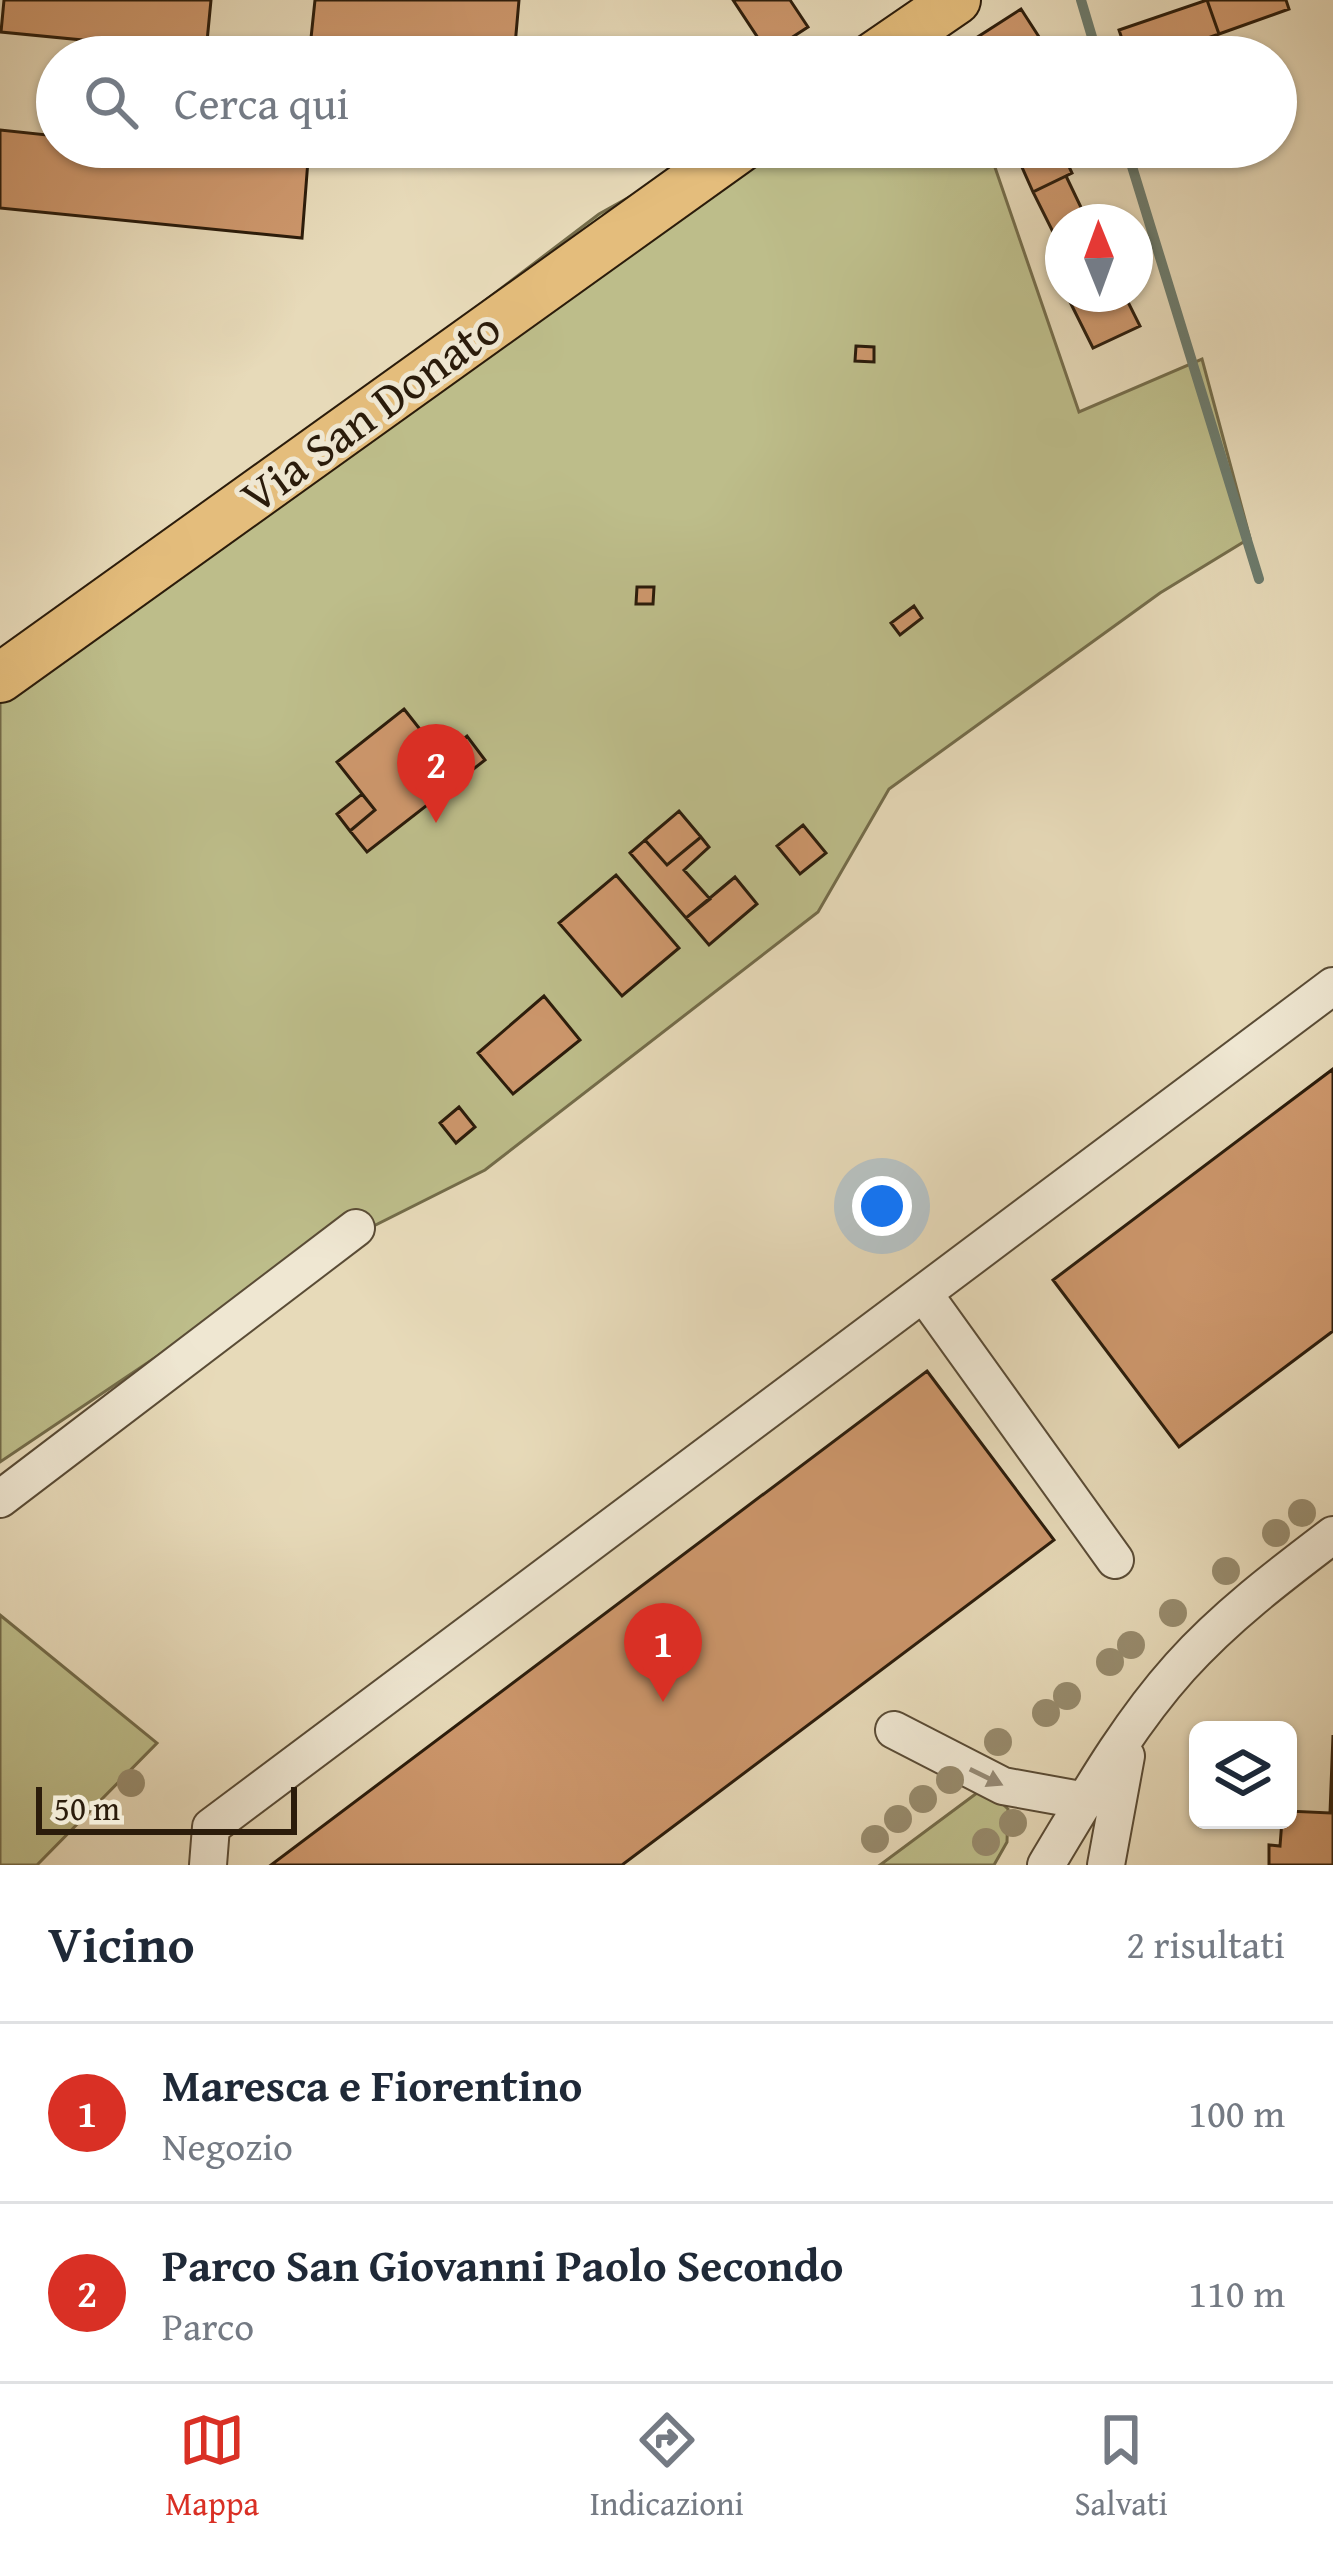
<!DOCTYPE html>
<html lang="it">
<style>
body{margin:0;font-family:"Gentium Book Plus",serif;background:#f2f2f3;color:#1f2937}
.controls{position:absolute;right:36px;bottom:36px;display:grid;overflow:hidden;border-radius:18px;box-shadow:0 3px 9px #0004}
.controls button{width:108px;height:108px;display:grid;place-items:center;padding:0;border:0;border-bottom:3px solid #e0e1e3;background:#fff;color:#1f2937;font:60px sans-serif}
.compass{position:absolute;left:1045px;top:204px;width:108px;height:108px;border-radius:50%;background:#fff;box-shadow:0 3px 9px #0004;rotate:359deg}
.scale{position:absolute;left:36px;bottom:30px;width:261px;box-sizing:border-box;padding-left:12px;border:6px solid #2b1c0b;border-top:0;font-size:33px;line-height:42px;white-space:nowrap;color:#2b1c0b;-webkit-text-stroke:9px #efe7d2;paint-order:stroke}
.you{position:absolute;left:882px;top:1206px;width:42px;height:42px;margin:-30px;border:9px solid #fff;border-radius:50%;background:#1a73e8;box-shadow:0 0 0 18px #1a73e833}
.badge{display:grid;place-items:center;width:78px;height:78px;border-radius:50%;background:#d93025;color:#fff;font-size:39px;font-weight:700}
.pin{position:absolute;translate:-50% -99px;filter:drop-shadow(0 3px 6px #0008)}
.pin::after{content:'';position:absolute;top:63px;width:42px;height:36px;background:inherit;clip-path:polygon(0 0,100% 0,50% 100%)}
.list{margin:0;padding:0;list-style:none}
h2{display:flex;justify-content:space-between;align-items:center;height:156px;margin:0;padding:0 48px;font-size:51px}
h2 small{font-size:39px;font-weight:400;color:#747a83}
.list li{display:grid;grid-template-columns:78px 1fr auto;gap:36px;align-items:center;box-sizing:border-box;height:180px;padding:0 48px;border-top:3px solid #e0e1e3}
.list b{display:block;font-size:45px;white-space:nowrap}
.list p{margin:0;font-size:39px;white-space:nowrap;color:#747a83}
.list em{font-size:39px;font-style:normal;color:#747a83}
.icon{flex:none;width:66px;height:66px;fill:none;stroke:currentColor;stroke-width:2;stroke-linecap:round;stroke-linejoin:round}
.map{position:relative;flex:none;width:1333px;height:1865px;overflow:hidden}
.search{position:absolute;background:#fff;box-shadow:0 3px 9px #0004;left:36px;right:36px;top:36px;height:132px;display:flex;align-items:center;gap:30px;box-sizing:border-box;padding:0 42px;border-radius:66px;color:#747a83;font-size:45px}
.sheet{height:516px;background:#fff}
nav{display:flex;justify-content:space-around;align-items:center;box-sizing:border-box;height:168px;border-top:3px solid #e0e1e3;background:#fff;font-size:33px;color:#747a83}
nav a{display:grid;justify-items:center;gap:6px}
nav .on{color:#d93025}
.map>svg:first-child{display:block}
.green{fill:#bdbd8a;stroke:#746c4a;stroke-width:3}
.lines{fill:none;stroke-linecap:round;stroke-linejoin:round}
.stream{stroke:#6c7b6d;stroke-width:10}
.building{fill:#cd976c;stroke:#2b1c0b;stroke-width:3}
.minor-casing{stroke:#5a4c36;stroke-width:40}
.major-casing{stroke:#2b1c0b;stroke-width:52}
.minor{stroke:#efe7d2;stroke-width:36}
.major{stroke:#e4bd7c;stroke-width:48}
.tree{fill:#988c6e}
.oneway{fill:#978c78}
.labels{text-anchor:middle;dominant-baseline:central;stroke-width:10;stroke-linejoin:round;paint-order:stroke}
.street-label{font-size:48px;fill:#2b1c0b;stroke:#efe7d2}
</style>
<div class="map">
<svg width="1333" height="1865" viewBox="0 0 1333 1865">
<rect width="100%" height="100%" fill="#e7dab9"/>
<filter id="stains"><feTurbulence type="fractalNoise" baseFrequency=".00167" numOctaves="4"/><feColorMatrix values="0 0 0 0 .2 0 0 0 0 .09 0 0 0 0 .02 0 0 0 .5 -.17"/></filter>
<radialGradient id="worn" r=".72"><stop offset=".6" stop-color="#630" stop-opacity="0"/><stop offset="1" stop-color="#630" stop-opacity=".3"/></radialGradient>
<path class="green" d="M719,147H988L1079,412L1202,359L1250,538L1160,593L889,789L818,912L485,1170L284,1271L0,1462V669L599,214Z
M0,1615L157,1743L37,1865H0Z
M985,1787L1008,1809L1007,1842L994,1865H880Z"/>
<g class="lines">
<path class="stream" d="M1081,0L1098,57
M1126,147L1259,579"/>
</g>
<path class="building" d="M4,0H211L206,52L1,32Z
M315,0H519L514,57H309Z
M733,0H790L808,27L768,53Z
M1207,0L1219,34L1155,57H1128L1119,30Z
M1207,0H1286L1289,9L1219,34Z
M1021,9L1052,57H969L962,47Z
M0,130L57,136V147H172L308,160L302,238L0,208Z
M1013,147H1060L1072,173L1033,192Z
M1066,176L1088,222H1063V252L1033,192Z
M1077,294H1124L1140,326L1093,348L1070,302Z
M856,346L874,347V362L855,361Z
M637,587H654L653,604H636Z
M914,606L922,618L900,635L891,623Z
M404,709L441,756L467,736L485,760L367,852L350,831L375,810L337,762Z
M362,794L375,810L350,831L337,814Z
M679,811L701,837L667,865L645,840Z
M803,825L826,853L800,874L777,846Z
M701,837L709,847L684,870L710,899L686,918L630,853L645,840L667,865Z
M616,875L679,948L622,996L559,923Z
M735,877L757,904L709,945L686,918Z
M544,996L580,1040L513,1094L478,1053Z
M1333,1069V1331L1179,1447L1053,1280Z
M459,1107L475,1127L456,1143L440,1123Z
M927,1371L1054,1540L622,1865H271Z
M1333,1735V1865H1269V1845L1280,1846L1282,1820H1288V1811L1330,1813Z"/>
<g class="lines">
<defs>
<path id="minor" d="M924,1294L1115,1560
M0,1499L356,1228
M894,1730L1003,1786L1086,1801
M208,1865L211,1827L1333,986
M1046,1865C1087,1797 1127,1726 1180,1667C1225,1617 1279,1576 1333,1535
M1106,1865L1126,1756"/>
<path id="major" d="M873,57L956,0
M0,678L741,147"/>
</defs>
<use href="#minor" class="minor-casing"/>
<use href="#major" class="major-casing"/>
<use href="#minor" class="minor"/>
<use href="#major" class="major"/>
</g>
<g class="tree">
<circle cx="1302" cy="1513" r="14"/>
<circle cx="1276" cy="1533" r="14"/>
<circle cx="1226" cy="1571" r="14"/>
<circle cx="1173" cy="1613" r="14"/>
<circle cx="1131" cy="1645" r="14"/>
<circle cx="1110" cy="1662" r="14"/>
<circle cx="1067" cy="1696" r="14"/>
<circle cx="1046" cy="1713" r="14"/>
<circle cx="998" cy="1742" r="14"/>
<circle cx="950" cy="1780" r="14"/>
<circle cx="131" cy="1783" r="14"/>
<circle cx="923" cy="1799" r="14"/>
<circle cx="898" cy="1819" r="14"/>
<circle cx="1013" cy="1823" r="14"/>
<circle cx="875" cy="1839" r="14"/>
<circle cx="986" cy="1842" r="14"/>
</g>
<defs><path id="oneway-solid" d="M-6-.8H1V-3.2L6.5 0L1 3.2V.8H-6Z" transform="scale(3)"/></defs>
<use class="oneway" href="#oneway-solid" transform="translate(986 1777) rotate(26)"/>
<g class="labels">
<g class="street-label">
<text transform="translate(370 411) rotate(-36)">Via San Donato</text>
</g>
</g>
<rect width="100%" height="100%" filter="url(#stains)"/>
<rect width="100%" height="100%" fill="url(#worn)"/>
</svg>
<div class="controls">
<button><svg class="icon" aria-label="layers" viewBox="0 0 24 24"><path d="M12 4l9 5-9 5-9-5zM3 14l9 5 9-5"/></svg></button>
</div>
<svg class="compass" viewBox="-18 -18 36 36"><path d="M0-13l5 13h-10z" fill="#e53935"/><path d="M0 13l5-13h-10z" fill="#747a83"/></svg>
<div class="scale">50 m</div>
<div class="you"></div>
<div class="pin badge" style="left:663px;top:1702px">1</div>
<div class="pin badge" style="left:436px;top:823px">2</div>
<div class="search"><svg class="icon" aria-label="search" viewBox="0 0 24 24"><circle cx="10" cy="10" r="6"/><path d="M15 15l6 6"/></svg>Cerca qui</div>
</div>
<section class="sheet">
<h2>Vicino<small>2 risultati</small></h2>
<ul class="list">
<li><span class="badge">1</span><div><b>Maresca e Fiorentino</b><p>Negozio</p></div><em>100 m</em></li>
<li><span class="badge">2</span><div><b>Parco San Giovanni Paolo Secondo</b><p>Parco</p></div><em>110 m</em></li>
</ul>
</section>
<nav>
<a class="on"><svg class="icon" aria-label="map" viewBox="0 0 24 24"><path d="M3 6l6-2 6 2 6-2v14l-6 2-6-2-6 2zM9 4v14M15 6v14"/></svg>Mappa</a>
<a><svg class="icon" aria-label="directions" viewBox="0 0 24 24"><path d="M12 3l9 9-9 9-9-9zM9 14v-3h6M13 9l2 2-2 2"/></svg>Indicazioni</a>
<a><svg class="icon" aria-label="saved" viewBox="0 0 24 24"><path d="M7 4h10v16l-5-4-5 4z"/></svg>Salvati</a>
</nav>
